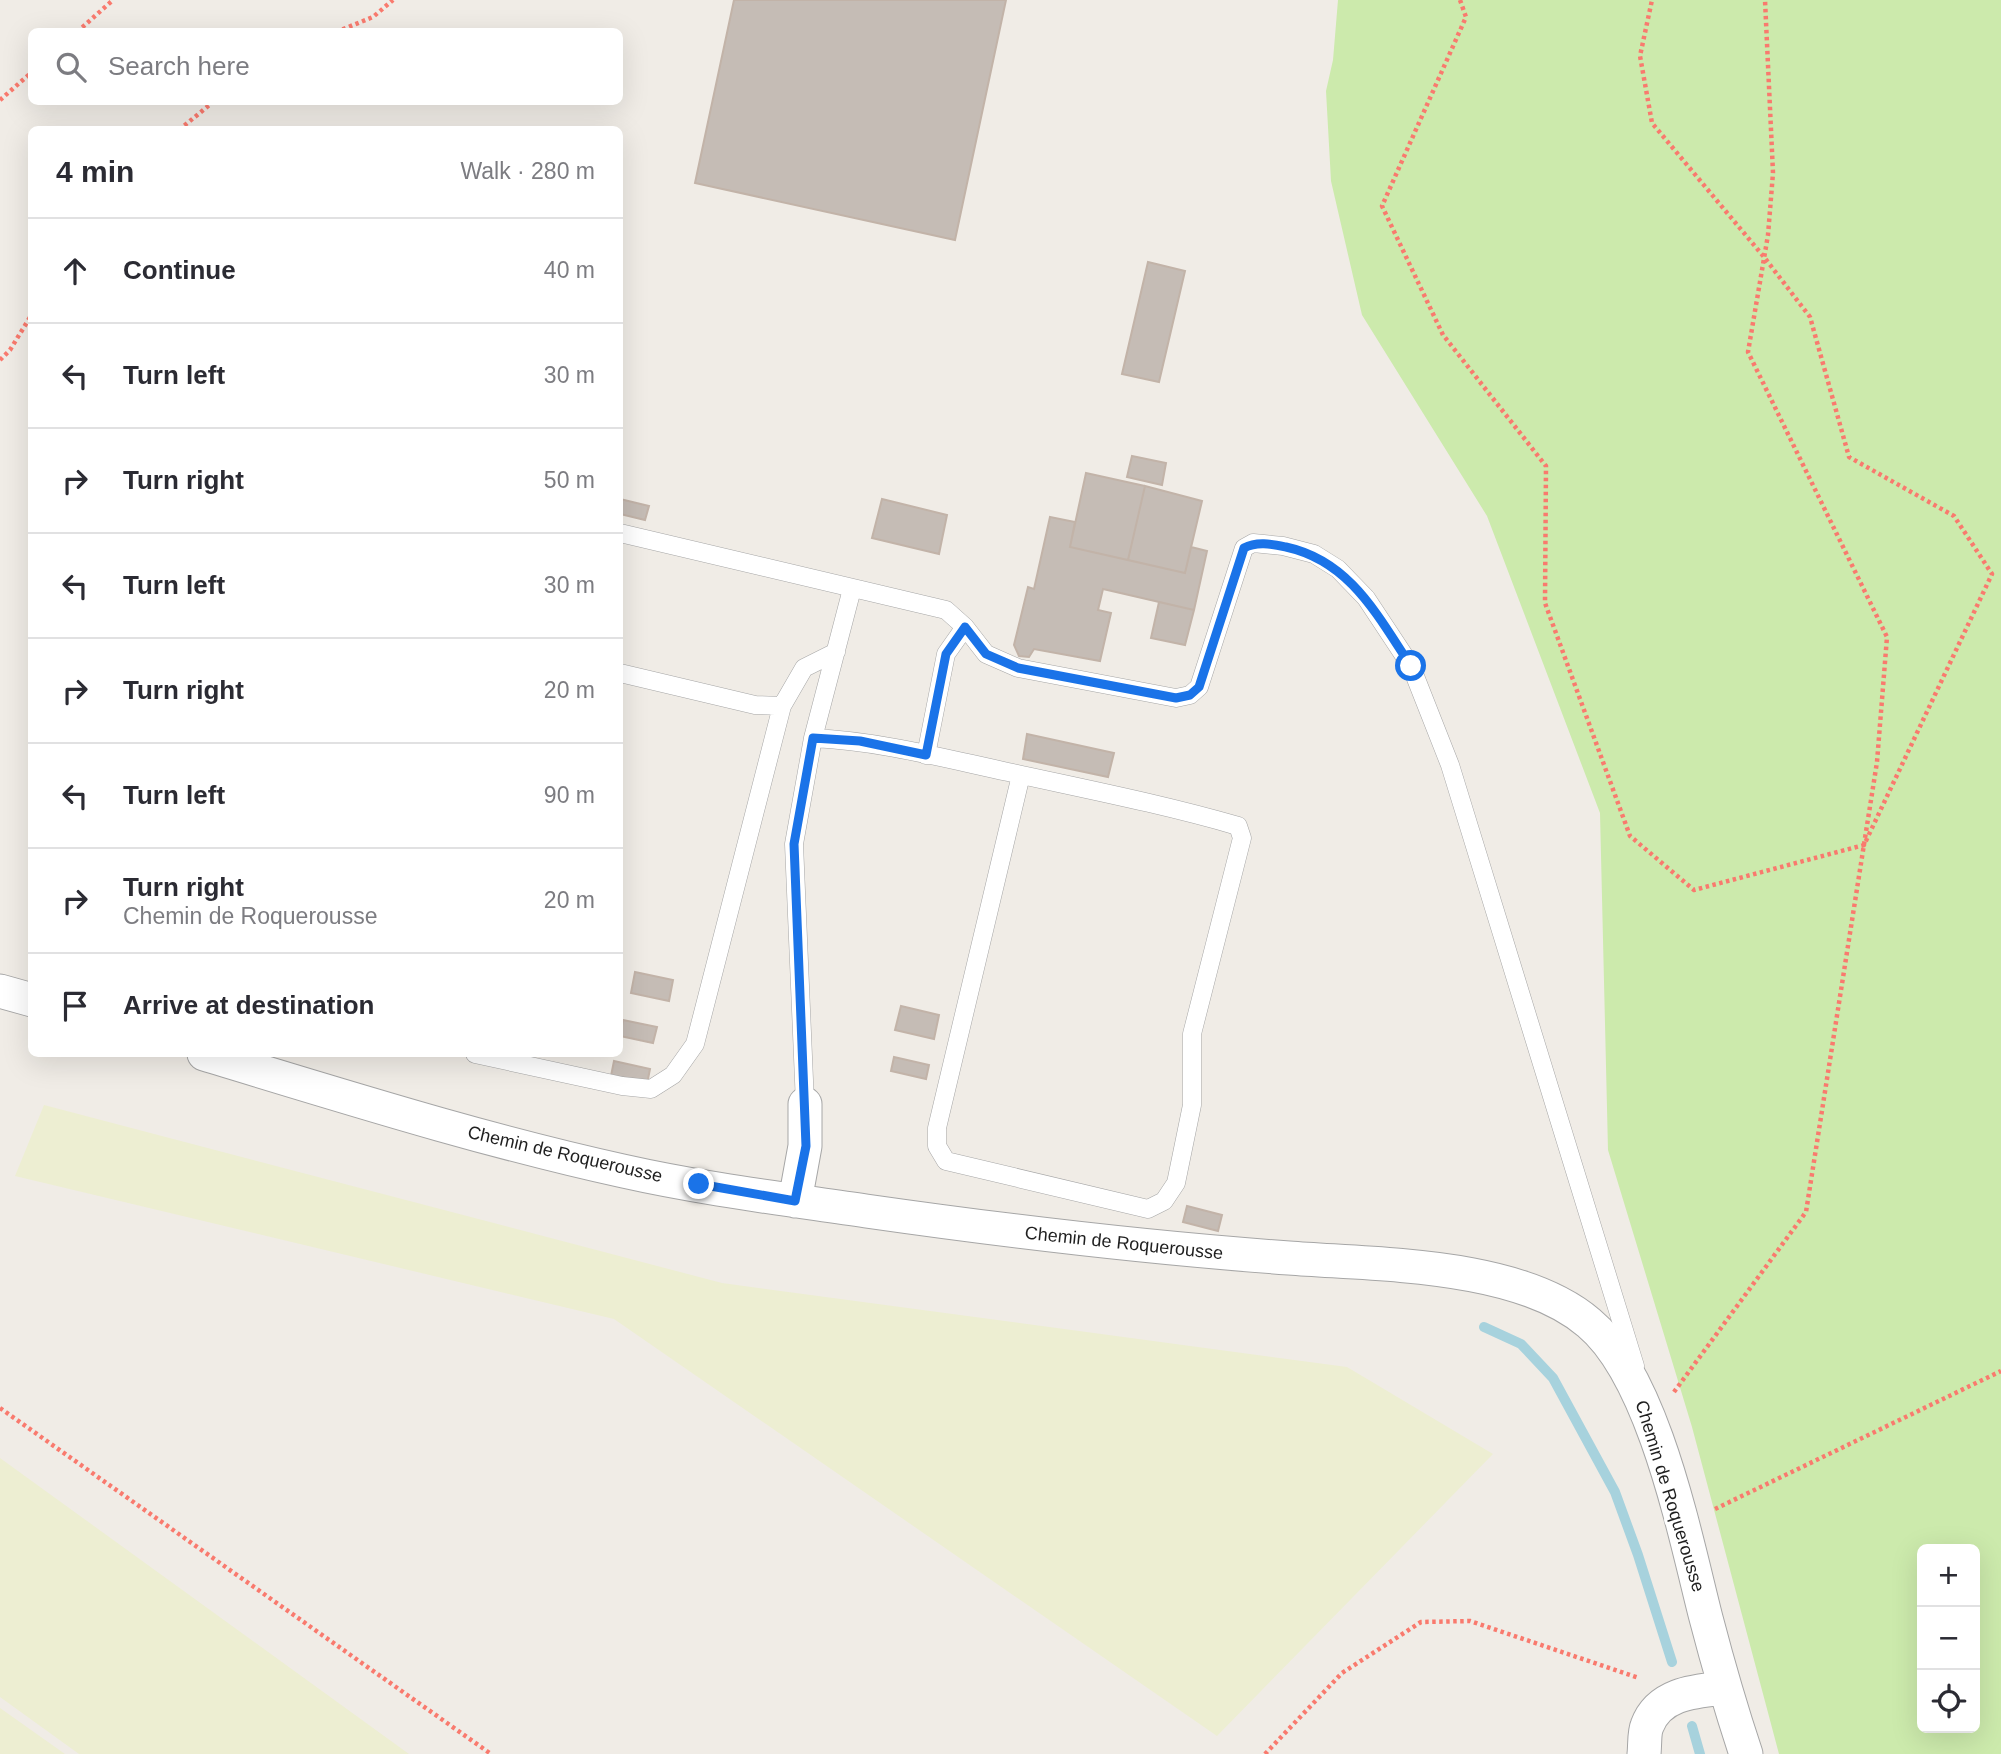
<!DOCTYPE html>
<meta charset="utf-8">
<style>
body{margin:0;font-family:Arial,sans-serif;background:#f2f2f3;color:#2b2b33}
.controls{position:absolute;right:21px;bottom:21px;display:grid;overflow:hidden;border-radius:10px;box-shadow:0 7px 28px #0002}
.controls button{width:63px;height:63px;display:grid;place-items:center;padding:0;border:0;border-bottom:2px solid #e1e1e2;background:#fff;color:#2b2b33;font:35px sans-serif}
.stop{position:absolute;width:21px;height:21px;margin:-16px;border:5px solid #1a73e8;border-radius:50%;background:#fff}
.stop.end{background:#1a73e8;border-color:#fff;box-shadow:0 2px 7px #0008}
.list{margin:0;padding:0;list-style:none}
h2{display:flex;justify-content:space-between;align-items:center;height:91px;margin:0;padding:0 28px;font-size:30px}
h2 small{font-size:23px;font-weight:400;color:#7c7c81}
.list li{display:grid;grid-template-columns:46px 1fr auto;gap:21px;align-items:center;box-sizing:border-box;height:105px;padding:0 28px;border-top:2px solid #e1e1e2}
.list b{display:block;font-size:26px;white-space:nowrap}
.list p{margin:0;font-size:23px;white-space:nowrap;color:#7c7c81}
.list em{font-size:23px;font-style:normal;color:#7c7c81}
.icon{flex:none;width:38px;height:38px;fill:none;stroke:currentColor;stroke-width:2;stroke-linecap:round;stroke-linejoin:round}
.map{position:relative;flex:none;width:2001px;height:1754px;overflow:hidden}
.search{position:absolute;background:#fff;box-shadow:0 7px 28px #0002;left:28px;top:28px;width:595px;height:77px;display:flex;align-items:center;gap:18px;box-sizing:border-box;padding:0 24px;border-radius:10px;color:#7c7c81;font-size:26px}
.panel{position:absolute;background:#fff;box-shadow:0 7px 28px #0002;left:28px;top:126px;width:595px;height:931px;border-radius:10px}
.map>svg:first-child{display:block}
.farmland{fill:#edeed2}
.grass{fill:#cceaac;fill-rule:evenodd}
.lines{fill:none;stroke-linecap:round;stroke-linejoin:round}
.stream{stroke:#a7d2dd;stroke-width:10}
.building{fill:#c5bcb5;stroke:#c2b3a8;stroke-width:2}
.service-casing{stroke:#a6a6a6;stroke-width:19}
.minor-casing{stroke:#a6a6a6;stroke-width:35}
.path{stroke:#f97a6e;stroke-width:4.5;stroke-dasharray:3.5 3.5;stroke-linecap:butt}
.service{stroke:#fff;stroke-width:18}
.minor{stroke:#fff;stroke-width:33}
.route{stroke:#1a73e8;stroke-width:9}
.labels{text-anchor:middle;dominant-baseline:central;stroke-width:6;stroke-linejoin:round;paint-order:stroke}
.street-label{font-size:18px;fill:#1f1f1f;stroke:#fff}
</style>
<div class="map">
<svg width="2001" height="1754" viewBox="0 0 2001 1754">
<rect width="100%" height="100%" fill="#f0ece6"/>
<path class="farmland" d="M44,1105L722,1283L1347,1367L1493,1454L1217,1736L614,1319L15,1176Z
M0,1458L409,1754H79L0,1697Z
M0,1708L65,1754H0Z"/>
<path class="grass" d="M1338,0H2001V1754H1779L1692,1427L1608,1150L1600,813L1487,516L1362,315L1331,181L1326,91L1333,60ZM1922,1549H1975V1728H1922Z"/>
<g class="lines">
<path class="stream" d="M1484,1327L1521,1344L1553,1378L1615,1492L1638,1555L1672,1662
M1692,1726L1700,1754"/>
</g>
<path class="building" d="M734,0H1006L955,240L695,183Z
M1148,262L1185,271L1159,382L1122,374Z
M1132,456L1166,463L1162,485L1127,477Z
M1086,473L1145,486L1128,560L1070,547Z
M1145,486L1202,501L1185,573L1128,560Z
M620,499L649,506L645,520L620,514Z
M882,499L947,515L939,554L872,538Z
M1050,517L1075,522L1070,547L1185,573L1191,547L1207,551L1194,610L1103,589L1098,610L1111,613L1100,661L1034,649L1029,657L1019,656L1014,645L1028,587L1034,589Z
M1159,602L1194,610L1185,645L1151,638Z
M1027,734L1114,753L1108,777L1023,759Z
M635,972L673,980L669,1001L631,993Z
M901,1006L939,1015L934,1039L895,1030Z
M623,1020L657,1027L653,1043L620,1036Z
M894,1057L929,1065L926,1079L891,1071Z
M614,1061L650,1069L647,1084L611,1076Z
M1187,1206L1222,1215L1218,1231L1183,1222Z"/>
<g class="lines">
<defs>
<path id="service" d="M620,533L946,610L965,627L986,654L1018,668L1176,698L1190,695L1199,687L1244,548L1253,543L1283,546L1314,554L1338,569L1366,598L1411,666L1450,765L1635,1366
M620,673L755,705L782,706
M813,738C879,741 943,758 1008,772C1085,789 1162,804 1238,826L1242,838L1192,1034V1105L1176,1183L1164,1201L1148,1209L946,1161L937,1146V1128L1021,775
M926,755L946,654L965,627
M475,1054L622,1086L651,1089L673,1075L695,1044L782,706L804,668L836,652
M805,1104L794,844L813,738L852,589"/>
<path id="minor" d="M0,991L32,1000
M204,1054C343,1096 482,1140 623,1171C703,1189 785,1199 866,1211C1006,1231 1148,1248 1289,1258C1379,1265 1519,1263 1589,1323C1654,1377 1685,1536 1706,1618C1718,1664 1731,1709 1746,1754
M795,1201L805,1146V1104
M1644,1754C1645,1746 1644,1733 1647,1726C1659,1693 1696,1691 1724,1688"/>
</defs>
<use href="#service" class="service-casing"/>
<use href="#minor" class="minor-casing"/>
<path class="path" d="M1460,0L1466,17L1382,206L1443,335L1546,466L1545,603L1630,836L1694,890L1864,845L1992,574L1954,516L1849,457L1810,317L1764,257L1652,123L1640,56L1652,0
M77,32L113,0
M336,32L373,17L393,0
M0,100L32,72
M179,130L213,102
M0,360L10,350L32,314
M1674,1392L1806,1212L1877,762L1887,637L1748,352L1768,235L1773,173L1765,0
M0,1408L491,1754
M1715,1509L2001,1371
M1265,1754L1342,1673L1421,1622L1470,1621L1639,1678"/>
<use href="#service" class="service"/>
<use href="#minor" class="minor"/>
</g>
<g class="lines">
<path class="route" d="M699,1184L795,1201L806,1146L794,844L813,738L860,741L926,755L946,654L965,627L986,654L1018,668L1176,698L1190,695L1199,687L1244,548C1257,541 1271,544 1286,547C1350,561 1377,615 1411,666"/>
</g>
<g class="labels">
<g class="street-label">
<text transform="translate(565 1154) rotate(13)">Chemin de Roquerousse</text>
<text transform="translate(1124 1243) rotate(6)">Chemin de Roquerousse</text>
<text transform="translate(1670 1496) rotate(73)">Chemin de Roquerousse</text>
</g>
</g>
</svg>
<div class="controls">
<button>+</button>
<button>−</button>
<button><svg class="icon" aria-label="locate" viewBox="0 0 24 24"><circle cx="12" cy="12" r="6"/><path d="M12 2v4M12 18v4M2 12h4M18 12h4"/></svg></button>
</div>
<div class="stop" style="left:1411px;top:666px"></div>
<div class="stop end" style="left:699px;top:1184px"></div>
<div class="search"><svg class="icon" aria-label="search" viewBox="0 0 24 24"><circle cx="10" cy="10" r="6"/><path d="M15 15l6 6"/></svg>Search here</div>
<section class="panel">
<h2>4 min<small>Walk · 280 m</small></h2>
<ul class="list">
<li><svg class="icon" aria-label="ahead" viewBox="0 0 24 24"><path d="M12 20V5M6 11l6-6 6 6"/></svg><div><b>Continue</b></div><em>40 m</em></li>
<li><svg class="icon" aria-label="left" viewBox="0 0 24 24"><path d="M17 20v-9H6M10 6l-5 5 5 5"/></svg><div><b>Turn left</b></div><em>30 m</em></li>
<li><svg class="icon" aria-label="right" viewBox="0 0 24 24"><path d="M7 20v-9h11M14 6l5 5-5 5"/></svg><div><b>Turn right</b></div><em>50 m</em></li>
<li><svg class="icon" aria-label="left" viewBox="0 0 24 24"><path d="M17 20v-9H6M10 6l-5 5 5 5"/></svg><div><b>Turn left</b></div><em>30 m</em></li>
<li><svg class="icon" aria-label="right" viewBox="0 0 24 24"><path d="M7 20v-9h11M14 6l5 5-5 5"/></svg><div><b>Turn right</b></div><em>20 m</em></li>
<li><svg class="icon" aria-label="left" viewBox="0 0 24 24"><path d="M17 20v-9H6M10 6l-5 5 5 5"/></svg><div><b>Turn left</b></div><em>90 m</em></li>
<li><svg class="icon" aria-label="right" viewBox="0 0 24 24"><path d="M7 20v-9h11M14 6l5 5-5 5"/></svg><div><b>Turn right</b><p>Chemin de Roquerousse</p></div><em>20 m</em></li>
<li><svg class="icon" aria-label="arrive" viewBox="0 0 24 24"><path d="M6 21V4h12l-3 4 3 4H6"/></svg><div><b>Arrive at destination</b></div></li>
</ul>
</section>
</div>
